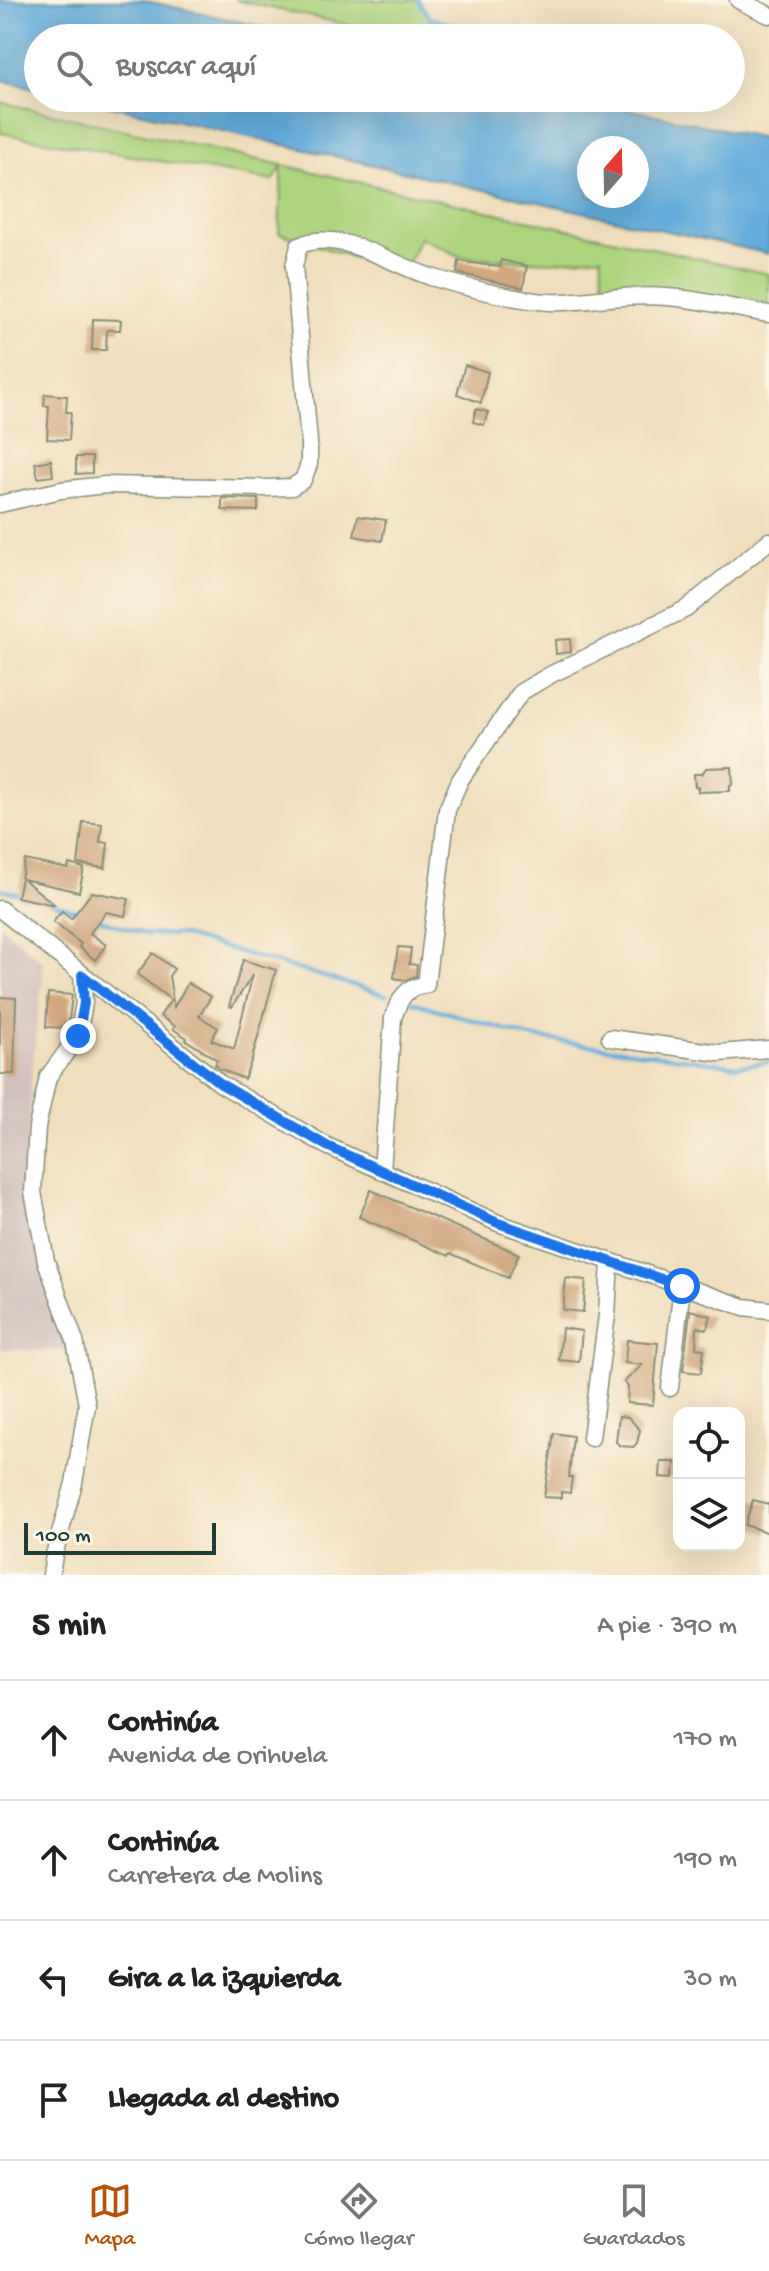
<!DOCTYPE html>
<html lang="es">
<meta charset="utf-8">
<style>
body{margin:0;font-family:"Gochi Hand",sans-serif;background:#f2f2f2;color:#222}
.controls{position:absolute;right:24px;bottom:24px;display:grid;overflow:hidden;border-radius:16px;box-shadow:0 8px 32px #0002}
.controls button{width:72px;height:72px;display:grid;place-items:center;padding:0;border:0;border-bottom:2px solid #e0e0e0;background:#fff;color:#222;font:40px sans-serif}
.compass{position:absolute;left:577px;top:136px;width:72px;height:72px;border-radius:50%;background:#fff;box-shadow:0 8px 32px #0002;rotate:20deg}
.scale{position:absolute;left:24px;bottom:20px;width:192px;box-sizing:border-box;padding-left:8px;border:4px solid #1f3d34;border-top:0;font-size:22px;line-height:28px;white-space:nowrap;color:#1f3d34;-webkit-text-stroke:6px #fcf5e5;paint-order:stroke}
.stop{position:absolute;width:24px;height:24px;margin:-18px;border:6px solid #1a73e8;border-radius:50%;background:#fff}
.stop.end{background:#1a73e8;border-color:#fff;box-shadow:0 2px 8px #0008}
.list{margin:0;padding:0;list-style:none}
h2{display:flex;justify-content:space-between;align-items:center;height:104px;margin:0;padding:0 32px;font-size:34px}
h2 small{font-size:26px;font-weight:400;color:#767676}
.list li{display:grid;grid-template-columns:52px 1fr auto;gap:24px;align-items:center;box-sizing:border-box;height:120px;padding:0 32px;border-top:2px solid #e0e0e0}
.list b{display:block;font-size:30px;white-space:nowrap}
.list p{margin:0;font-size:26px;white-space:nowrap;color:#767676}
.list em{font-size:26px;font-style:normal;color:#767676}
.icon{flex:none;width:44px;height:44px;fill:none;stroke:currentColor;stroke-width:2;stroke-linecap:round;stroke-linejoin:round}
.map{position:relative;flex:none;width:769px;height:1575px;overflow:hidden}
.search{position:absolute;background:#fff;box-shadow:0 8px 32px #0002;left:24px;right:24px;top:24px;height:88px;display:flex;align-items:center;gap:20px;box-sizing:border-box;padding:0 28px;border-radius:44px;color:#767676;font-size:30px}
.sheet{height:584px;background:#fff}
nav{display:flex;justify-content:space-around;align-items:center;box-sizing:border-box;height:112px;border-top:2px solid #e0e0e0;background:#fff;font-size:22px;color:#767676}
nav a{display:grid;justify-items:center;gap:4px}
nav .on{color:#b45309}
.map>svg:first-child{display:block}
.industrial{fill:#d1c0bc}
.green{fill:#acd37e;stroke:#668859;stroke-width:2}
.water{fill:#62abda;stroke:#407487;stroke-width:2;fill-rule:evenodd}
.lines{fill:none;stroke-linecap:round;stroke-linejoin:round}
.stream{stroke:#62abda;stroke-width:4}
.building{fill:#d1a880}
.minor-casing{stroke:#888e78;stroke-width:19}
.minor{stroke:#fff;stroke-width:16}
.route{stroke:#1a73e8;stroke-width:10}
</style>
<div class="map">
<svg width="769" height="1575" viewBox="0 0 769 1575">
<rect width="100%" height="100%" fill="#fcf5e5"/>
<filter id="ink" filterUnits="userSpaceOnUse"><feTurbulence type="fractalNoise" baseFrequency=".0125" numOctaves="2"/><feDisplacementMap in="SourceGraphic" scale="16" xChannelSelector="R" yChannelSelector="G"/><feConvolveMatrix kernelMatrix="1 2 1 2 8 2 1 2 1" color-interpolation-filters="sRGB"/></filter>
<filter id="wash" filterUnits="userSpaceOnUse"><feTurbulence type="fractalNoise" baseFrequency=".006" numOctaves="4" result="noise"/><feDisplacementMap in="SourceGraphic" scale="32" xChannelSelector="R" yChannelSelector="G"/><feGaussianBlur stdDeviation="1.8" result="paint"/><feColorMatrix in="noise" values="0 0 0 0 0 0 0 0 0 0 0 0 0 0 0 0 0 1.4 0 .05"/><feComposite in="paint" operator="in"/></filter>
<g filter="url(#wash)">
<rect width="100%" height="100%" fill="#f0debc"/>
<path class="industrial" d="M0,925L44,963L31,1079L26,1208L70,1351L0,1349Z"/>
<path class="green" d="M235,0H418L430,18L428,38H407Z
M0,102L769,274V308L632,288H604L601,256L550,262L461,257L420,237L403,274L279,233L282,166L273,181L0,133Z"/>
<path class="water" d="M0,0H143L312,38H38V89L0,80Z
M76,98H578L769,139V254ZM637,148V196H589V148Z"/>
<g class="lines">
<path class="stream" d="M418,0L430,18L502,38
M0,889L21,894
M49,902L82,913
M98,919L145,934L181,935L386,995
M412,1002L530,1037L738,1066L769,1062"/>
</g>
<g id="blocks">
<path class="building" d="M501,260L527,266L523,288L457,273L459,261L500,267Z
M93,319L121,320L120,330H107L106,350H92Z
M465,365L488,372L481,403L457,394Z
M45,394L67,396L66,412H71L69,440L47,439L49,406H44Z
M476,409L488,412L484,425L473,422Z
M76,457H92V473L76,474Z
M51,460L53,476L38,478L35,463Z
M222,498L258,499V511L222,510Z
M358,516L386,520L382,541L354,536Z
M570,639L571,652L556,654L555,640Z
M732,767L733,785H730V791L698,792V787H695L694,774H702L706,768Z
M83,822L102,824L100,842L108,843L105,868L78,864Z
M25,860L68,869L69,864L84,868L79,892L23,879L55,905L17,897Z
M92,892L129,899L125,916L106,912L90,933L106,945L95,960L79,947L81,944L53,922L62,911L71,919Z
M398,947L411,948L409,964L417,965L416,976L405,980L394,978Z
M153,953L174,969L169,976L174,1007L188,983L211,997L199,1016L218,1028L211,1040L234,1049L253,974L232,1007L229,1006L243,960L276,970L252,1059L244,1079L220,1069L215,1065L217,1060L186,1040L187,1038L173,1029L175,1026L160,1016L171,1000L137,974Z
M48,993L72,995L68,1028L46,1027Z
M0,997L16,998L14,1074H0Z
M371,1190L519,1254L508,1278L450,1253L449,1256L359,1217Z
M566,1278L586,1280L583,1312L563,1310Z
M690,1310L711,1316L707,1329L697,1327L696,1348L704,1349L701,1373L683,1371Z
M562,1328L582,1331L579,1362L559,1360Z
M627,1340L658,1343L653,1405L627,1403L628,1387L624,1382L642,1365L625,1363Z
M619,1416L628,1417L640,1430L637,1443L633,1447L620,1446L616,1442Z
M554,1433L573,1436L569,1477H572L570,1493L561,1492V1498L544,1497Z
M661,1462H675L674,1478L660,1477Z
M753,1500L769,1504V1533L745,1525Z"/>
</g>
</g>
<g filter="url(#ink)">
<use href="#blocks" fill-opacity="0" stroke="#888e78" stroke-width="2"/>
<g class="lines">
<defs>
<path id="minor" d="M738,0L769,15
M0,504L61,490L105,485L265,488L292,487L303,480L309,464V442L294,266L299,246C337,226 392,265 431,277C465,287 528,304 563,302C597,300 632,294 667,297C701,299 735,309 769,314
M0,909L221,1084L327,1146L498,1223L744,1307L769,1310
M610,1038L719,1053L769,1049
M382,1171L393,1018C400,999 404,987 426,985L447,810L460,780L521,692L552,674L686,609L769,541
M670,1388L682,1286
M591,1438L607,1315L610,1261
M51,1575L54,1555L74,1483L87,1405L75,1341L46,1261L33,1192L37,1127L48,1077L78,1036L84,1003L82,975"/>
</defs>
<use href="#minor" class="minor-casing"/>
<use href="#minor" class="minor"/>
</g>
</g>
<g class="lines" filter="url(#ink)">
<path class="route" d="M78,1036L84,1003L82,975L221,1084L327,1146L498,1223L682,1286"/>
</g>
</svg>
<div class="controls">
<button><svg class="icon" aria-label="locate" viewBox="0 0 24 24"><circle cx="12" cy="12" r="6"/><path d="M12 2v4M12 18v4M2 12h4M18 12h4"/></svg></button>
<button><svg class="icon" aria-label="layers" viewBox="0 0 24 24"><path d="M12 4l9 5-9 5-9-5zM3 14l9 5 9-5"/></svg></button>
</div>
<svg class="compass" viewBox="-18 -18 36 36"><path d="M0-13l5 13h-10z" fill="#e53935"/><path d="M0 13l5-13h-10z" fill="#767676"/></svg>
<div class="scale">100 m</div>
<div class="stop" style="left:682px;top:1286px"></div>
<div class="stop end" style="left:78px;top:1036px"></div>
<div class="search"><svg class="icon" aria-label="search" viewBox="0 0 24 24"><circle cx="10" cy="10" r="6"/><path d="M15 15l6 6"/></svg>Buscar aquí</div>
</div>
<section class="sheet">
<h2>5 min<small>A pie · 390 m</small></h2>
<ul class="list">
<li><svg class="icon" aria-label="ahead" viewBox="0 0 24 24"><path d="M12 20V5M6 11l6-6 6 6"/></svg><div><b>Continúa</b><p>Avenida de Orihuela</p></div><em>170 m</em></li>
<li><svg class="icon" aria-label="ahead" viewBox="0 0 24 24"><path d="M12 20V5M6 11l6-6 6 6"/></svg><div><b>Continúa</b><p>Carretera de Molins</p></div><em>190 m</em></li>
<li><svg class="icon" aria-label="left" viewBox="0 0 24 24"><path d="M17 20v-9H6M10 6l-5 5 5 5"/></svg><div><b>Gira a la izquierda</b></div><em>30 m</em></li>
<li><svg class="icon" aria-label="arrive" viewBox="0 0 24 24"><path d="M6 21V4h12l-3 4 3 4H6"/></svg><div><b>Llegada al destino</b></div></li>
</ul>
</section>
<nav>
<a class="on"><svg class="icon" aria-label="map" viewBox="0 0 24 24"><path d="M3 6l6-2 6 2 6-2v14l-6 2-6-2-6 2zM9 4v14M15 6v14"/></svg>Mapa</a>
<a><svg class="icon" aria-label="directions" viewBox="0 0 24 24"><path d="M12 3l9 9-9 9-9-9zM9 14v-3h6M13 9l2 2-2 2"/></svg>Cómo llegar</a>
<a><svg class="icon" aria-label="saved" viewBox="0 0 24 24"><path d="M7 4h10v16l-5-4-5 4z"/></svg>Guardados</a>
</nav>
